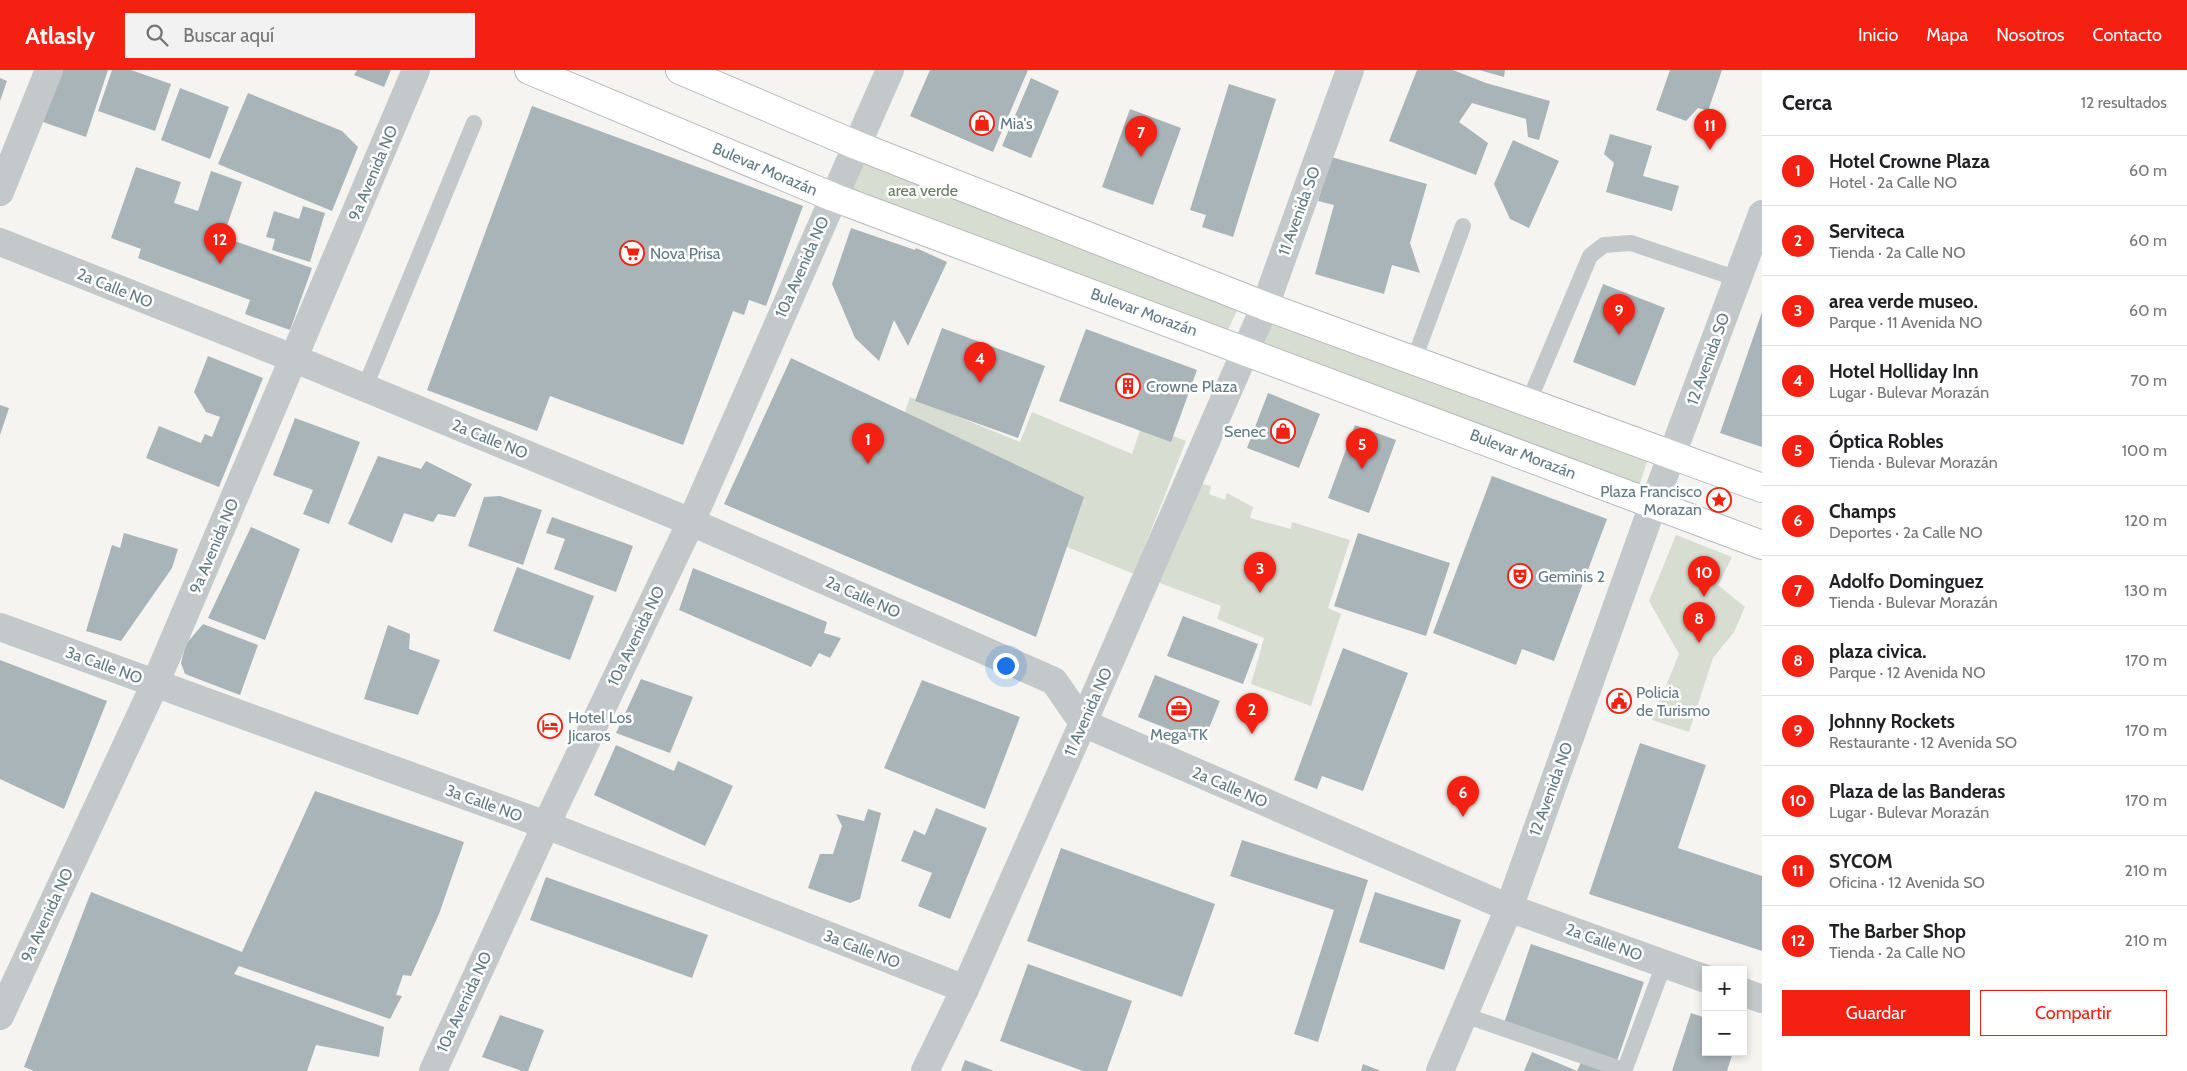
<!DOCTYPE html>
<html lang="es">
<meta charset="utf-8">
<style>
body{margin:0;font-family:Cabin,sans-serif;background:#f2f2f2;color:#202124}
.controls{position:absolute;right:15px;bottom:15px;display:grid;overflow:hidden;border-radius:0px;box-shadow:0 2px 8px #0003}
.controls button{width:45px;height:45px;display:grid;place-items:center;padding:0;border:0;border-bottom:1px solid #e0e0e0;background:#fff;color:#202124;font:25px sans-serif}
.you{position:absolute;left:1005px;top:595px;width:18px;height:18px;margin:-12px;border:4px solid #fff;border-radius:50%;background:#1a73e8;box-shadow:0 0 0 8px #1a73e833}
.badge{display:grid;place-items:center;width:32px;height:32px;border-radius:50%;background:#f42011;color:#fff;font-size:16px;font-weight:700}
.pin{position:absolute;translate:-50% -41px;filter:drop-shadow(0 1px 2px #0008)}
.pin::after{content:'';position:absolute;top:26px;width:18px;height:15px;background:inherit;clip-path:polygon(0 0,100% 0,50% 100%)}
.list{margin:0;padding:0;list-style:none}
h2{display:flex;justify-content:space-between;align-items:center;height:65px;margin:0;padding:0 20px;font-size:21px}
h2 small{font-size:16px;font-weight:400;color:#757577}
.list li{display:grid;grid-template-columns:32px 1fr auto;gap:15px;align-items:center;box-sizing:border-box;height:70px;padding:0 20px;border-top:1px solid #e0e0e0}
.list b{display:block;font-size:19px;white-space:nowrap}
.list p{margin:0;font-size:16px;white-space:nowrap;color:#757577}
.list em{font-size:16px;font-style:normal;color:#757577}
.actions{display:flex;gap:10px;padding:15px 20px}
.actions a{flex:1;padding:11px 0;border:1px solid #f42011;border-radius:0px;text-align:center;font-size:18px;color:#f42011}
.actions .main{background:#f42011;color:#fff}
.icon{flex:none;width:28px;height:28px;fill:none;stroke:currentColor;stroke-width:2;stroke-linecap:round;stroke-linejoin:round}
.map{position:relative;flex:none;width:1762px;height:1001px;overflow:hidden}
header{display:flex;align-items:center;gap:30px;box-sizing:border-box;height:70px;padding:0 25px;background:#f42011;color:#fff}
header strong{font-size:24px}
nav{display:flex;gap:28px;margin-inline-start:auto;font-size:18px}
.search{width:350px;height:45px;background:#f2f2f2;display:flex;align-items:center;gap:12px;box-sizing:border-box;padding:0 18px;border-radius:0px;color:#757577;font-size:19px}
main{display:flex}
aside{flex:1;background:#fff}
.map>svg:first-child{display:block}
.green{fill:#d7ddd1}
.building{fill:#a9b4b8}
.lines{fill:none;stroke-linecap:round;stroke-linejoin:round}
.primary-casing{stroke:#b4babc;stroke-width:30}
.service{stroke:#c3c8ca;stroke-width:16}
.minor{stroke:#c3c8ca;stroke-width:28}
.tertiary{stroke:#c3c8ca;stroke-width:28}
.primary{stroke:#fff;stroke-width:28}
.labels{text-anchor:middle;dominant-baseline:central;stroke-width:5;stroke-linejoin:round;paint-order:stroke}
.poi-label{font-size:16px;fill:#607a84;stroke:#fff;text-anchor:start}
.street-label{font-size:16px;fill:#607a84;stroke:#fff}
.park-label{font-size:16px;fill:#6a7b60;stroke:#fff}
</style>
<header>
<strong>Atlasly</strong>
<div class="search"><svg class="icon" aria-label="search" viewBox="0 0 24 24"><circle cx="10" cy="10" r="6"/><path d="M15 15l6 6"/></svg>Buscar aquí</div>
<nav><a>Inicio</a><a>Mapa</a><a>Nosotros</a><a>Contacto</a></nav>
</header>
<main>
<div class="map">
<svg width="1762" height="1001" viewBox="0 0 1762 1001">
<rect width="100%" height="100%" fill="#f5f4f0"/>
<path class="green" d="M864,72L963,106L1249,215L1225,266L841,120Z
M1271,225L1651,380L1636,425L1248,272Z
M910,327L1020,372L1032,342L1132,384L1142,354L1186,371L1134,504L951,430L900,357Z
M1191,411L1211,416L1209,424L1225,430L1227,423L1253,437L1250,448L1291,459L1292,452L1350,470L1328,538L1341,544L1311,636L1251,614L1264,568L1217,549L1221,536L1152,510Z
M1676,465L1732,487L1718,515L1745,537L1734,562L1713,588L1689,662L1652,650L1679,584L1649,531Z"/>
<path class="building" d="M61,0H108L86,67L43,52Z
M112,0H131L171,14L155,61L98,41Z
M357,0H391L384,17L354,5Z
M930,0H1028L993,82L910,46Z
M1417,0H1453L1486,13L1550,31L1539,70L1528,67L1526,49L1472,33L1459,52L1488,73L1476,105L1389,71Z
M1479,0H1505L1504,7Z
M1670,0H1722L1708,41L1698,38L1686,51L1656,40Z
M0,8L7,11L0,31Z
M1031,8L1059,21L1031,88L1002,76Z
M1229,14L1276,29L1233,167L1202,157L1206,145L1190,140Z
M180,18L229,37L210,89L161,70Z
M248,23L342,61L358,77L332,141L218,94Z
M532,36L803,136L766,236L749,230L744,245L733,241L683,375L550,326L537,361L427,320Z
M1130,39L1181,58L1153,135L1102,117Z
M1610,64L1652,76L1643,106L1679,116L1672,141L1606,122L1614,93L1604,84Z
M1513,70L1559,91L1529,158L1510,149L1494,114Z
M1331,87L1427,114L1410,173L1420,203L1392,195L1384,224L1315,204L1334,135L1318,131Z
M136,97L181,112L174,133L198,141L211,101L242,112L223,167L312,198L290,260L245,244L250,230L138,188L141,179L111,168Z
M303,136L325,143L310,192L272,180L275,169L266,167L274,141L299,149Z
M851,158L915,180L916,178L947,192L908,276L894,250L879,291L855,268L832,214Z
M1603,214L1665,238L1635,316L1573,292Z
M1762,242V377L1720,363Z
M942,258L1045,296L1018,368L915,331Z
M1086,259L1197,300L1171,372L1059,331Z
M208,286L263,308L219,417L146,388L159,356L201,373L205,364L212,367L220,347L206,342L194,322Z
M791,288L1084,427L1036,567L724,434Z
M1268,323L1320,344L1299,398L1247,378Z
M0,335L9,338L0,365Z
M295,348L360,372L329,454L303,444L313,420L273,405Z
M1355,355L1396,370L1369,443L1328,428Z
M378,386L421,399L426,391L472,414L455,447L438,444L433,452L404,443L392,473L348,454Z
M1492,406L1607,449L1554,591L1522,579L1516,595L1433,563Z
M500,426L542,440L523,495L468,476L484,427Z
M552,447L633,476L616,522L554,499L565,469L546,463Z
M251,457L300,479L265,570L208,548Z
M124,463L178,479L172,498L121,571L86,561L112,475L120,478Z
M1358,463L1450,493L1426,566L1334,536Z
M517,497L594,526L570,590L493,561Z
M693,498L827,552L824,563L841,568L830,588L819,583L811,597L679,540Z
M1183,546L1258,574L1243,614L1167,586Z
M203,554L258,575L240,625L185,604L181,593L186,574Z
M388,555L410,564L409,579L440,590L418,645L364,629Z
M1343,578L1408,603L1363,721L1322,706L1317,719L1294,710Z
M0,590L107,631L64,739L0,709Z
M1155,605L1220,631L1203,673L1138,647Z
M641,609L693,627L670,683L616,663Z
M922,610L1020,647L985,739L884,698Z
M1640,673L1706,695L1678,778L1762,806V881L1589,824Z
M616,675L674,701L678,691L733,716L705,776L594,725Z
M315,721L464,772L439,844L411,906L403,905L396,925L402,926L390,949L239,896L234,904L384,957L379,987L316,975L307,1001H34L24,997L91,822L242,882Z
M936,738L987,758L950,849L918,836L932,803L901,791L914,760L925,765Z
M868,739L881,743L860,829L850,833L808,818L820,784H833L842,756L836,744L864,751Z
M1242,770L1368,810L1318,972L1294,964L1334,840L1230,806Z
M1061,778L1215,834L1182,927L1027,871Z
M546,807L708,865L692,908L530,850Z
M1375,822L1461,850L1444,900L1359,872Z
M1531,874L1644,912L1616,994L1503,956Z
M1028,894L1132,931L1107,1001H1083L1000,971Z
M1691,943L1706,948V982H1733L1727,1001H1672Z
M500,945L544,960L528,1001H522L482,987Z
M1532,982L1577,1001H1524Z
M1583,988L1614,1001H1577Z
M965,990L994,1001H961Z
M1363,994L1381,1001H1361Z"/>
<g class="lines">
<defs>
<path id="primary" d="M529,0L833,127L1762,475
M680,0L856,75L1265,236L1762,418"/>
</defs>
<use href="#primary" class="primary-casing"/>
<path class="service" d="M1414,290L1463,156
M365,317L474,53
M1529,331L1590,186L1604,175L1631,173L1738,209
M1464,945L1621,999L1626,996L1664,894"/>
<path class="minor" d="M0,122L49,0
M0,172L295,289L691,452L1054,611L1083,653L1509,838L1706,909
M0,557L546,755L965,919
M1743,922L1762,929
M0,946L155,614L416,0
M433,1001L546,755L691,452L890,0"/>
<path class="tertiary" d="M925,1001L965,919L1083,653L1265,236L1350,0
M1440,1001L1509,838L1649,446L1762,144"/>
<use href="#primary" class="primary"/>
</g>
<defs>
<symbol id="shop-ring" viewBox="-11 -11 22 22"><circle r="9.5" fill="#fff" stroke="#f42011" stroke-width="1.5"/><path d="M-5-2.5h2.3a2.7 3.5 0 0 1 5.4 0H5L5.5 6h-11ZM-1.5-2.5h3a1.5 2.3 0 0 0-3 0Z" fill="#f42011"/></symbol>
<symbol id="supermarket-ring" viewBox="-11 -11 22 22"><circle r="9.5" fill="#fff" stroke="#f42011" stroke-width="1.5"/><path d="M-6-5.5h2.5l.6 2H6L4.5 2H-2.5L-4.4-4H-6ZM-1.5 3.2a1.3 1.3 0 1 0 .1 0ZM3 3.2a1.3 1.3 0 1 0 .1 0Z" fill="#f42011"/></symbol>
<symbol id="building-ring" viewBox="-11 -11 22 22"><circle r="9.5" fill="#fff" stroke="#f42011" stroke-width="1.5"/><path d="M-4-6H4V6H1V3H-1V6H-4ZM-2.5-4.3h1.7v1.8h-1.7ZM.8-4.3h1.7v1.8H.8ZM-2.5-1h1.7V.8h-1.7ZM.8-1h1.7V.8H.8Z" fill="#f42011"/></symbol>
<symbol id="sight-ring" viewBox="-11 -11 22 22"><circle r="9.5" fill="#fff" stroke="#f42011" stroke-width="1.5"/><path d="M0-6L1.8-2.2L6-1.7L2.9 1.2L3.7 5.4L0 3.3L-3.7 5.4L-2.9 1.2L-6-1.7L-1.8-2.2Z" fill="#f42011"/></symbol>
<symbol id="theatre-ring" viewBox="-11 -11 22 22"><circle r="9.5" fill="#fff" stroke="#f42011" stroke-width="1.5"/><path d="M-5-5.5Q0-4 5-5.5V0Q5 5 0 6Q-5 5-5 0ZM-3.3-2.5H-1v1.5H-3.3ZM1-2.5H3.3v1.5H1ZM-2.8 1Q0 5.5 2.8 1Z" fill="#f42011"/></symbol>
<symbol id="civic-ring" viewBox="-11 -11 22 22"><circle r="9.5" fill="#fff" stroke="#f42011" stroke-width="1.5"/><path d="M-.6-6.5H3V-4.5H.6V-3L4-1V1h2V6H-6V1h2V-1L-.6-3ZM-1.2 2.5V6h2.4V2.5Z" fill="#f42011"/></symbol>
<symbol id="office-ring" viewBox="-11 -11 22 22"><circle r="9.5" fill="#fff" stroke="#f42011" stroke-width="1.5"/><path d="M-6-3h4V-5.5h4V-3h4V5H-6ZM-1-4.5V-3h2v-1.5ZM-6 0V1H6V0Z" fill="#f42011"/></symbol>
<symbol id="hotel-ring" viewBox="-11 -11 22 22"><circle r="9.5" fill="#fff" stroke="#f42011" stroke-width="1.5"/><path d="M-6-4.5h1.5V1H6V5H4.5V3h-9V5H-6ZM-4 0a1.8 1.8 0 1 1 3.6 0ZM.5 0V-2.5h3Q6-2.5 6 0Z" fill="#f42011"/></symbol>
</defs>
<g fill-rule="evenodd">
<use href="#shop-ring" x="968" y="39" width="28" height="28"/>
<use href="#supermarket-ring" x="618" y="169" width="28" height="28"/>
<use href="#building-ring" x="1114" y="302" width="28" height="28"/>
<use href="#shop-ring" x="1269" y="347" width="28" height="28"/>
<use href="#sight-ring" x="1705" y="416" width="28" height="28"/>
<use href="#theatre-ring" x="1506" y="492" width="28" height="28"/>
<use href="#civic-ring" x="1605" y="617" width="28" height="28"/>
<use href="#office-ring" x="1165" y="625" width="28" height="28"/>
<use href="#hotel-ring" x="536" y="642" width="28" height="28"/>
</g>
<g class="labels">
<g class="poi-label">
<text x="1000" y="53">Mia's</text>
<text x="650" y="183">Nova Prisa</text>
<text x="1146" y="316">Crowne Plaza</text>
<text x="1266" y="361" text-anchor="end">Senec</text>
<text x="1702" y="421" text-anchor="end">Plaza Francisco<tspan x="1702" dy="18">Morazan</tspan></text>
<text x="1538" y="506">Geminis 2</text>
<text x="1636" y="622">Policia<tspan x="1636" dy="18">de Turismo</tspan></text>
<text x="568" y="647">Hotel Los<tspan x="568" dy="18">Jicaros</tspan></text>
<text x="1179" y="664" text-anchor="middle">Mega TK</text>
</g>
<g class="street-label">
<text transform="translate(765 99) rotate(23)">Bulevar Morazán</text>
<text transform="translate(373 103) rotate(-67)">9a Avenida NO</text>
<text transform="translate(1299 141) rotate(-70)">11 Avenida SO</text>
<text transform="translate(802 197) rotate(-66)">10a Avenida NO</text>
<text transform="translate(115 218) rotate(22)">2a Calle NO</text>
<text transform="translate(1144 242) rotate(20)">Bulevar Morazán</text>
<text transform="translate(1708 289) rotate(-70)">12 Avenida SO</text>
<text transform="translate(490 369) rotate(22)">2a Calle NO</text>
<text transform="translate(1523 384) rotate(21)">Bulevar Morazán</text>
<text transform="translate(214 476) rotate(-67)">9a Avenida NO</text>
<text transform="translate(863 527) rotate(24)">2a Calle NO</text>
<text transform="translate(636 566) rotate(-64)">10a Avenida NO</text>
<text transform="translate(104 595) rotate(20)">3a Calle NO</text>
<text transform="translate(1088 642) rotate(-66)">11 Avenida NO</text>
<text transform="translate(1230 717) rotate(23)">2a Calle NO</text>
<text transform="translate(1551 719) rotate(-70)">12 Avenida NO</text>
<text transform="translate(484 733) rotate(20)">3a Calle NO</text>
<text transform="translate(47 845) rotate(-65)">9a Avenida NO</text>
<text transform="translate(1604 872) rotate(20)">2a Calle NO</text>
<text transform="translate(862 879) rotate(21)">3a Calle NO</text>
<text transform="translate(464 932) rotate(-65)">10a Avenida NO</text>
</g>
<g class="park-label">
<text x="923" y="120">area verde</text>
</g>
</g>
</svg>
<div class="controls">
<button>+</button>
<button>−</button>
</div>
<div class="you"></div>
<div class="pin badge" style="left:868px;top:394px">1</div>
<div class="pin badge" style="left:1252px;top:664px">2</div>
<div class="pin badge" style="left:1260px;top:523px">3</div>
<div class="pin badge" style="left:980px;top:313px">4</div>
<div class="pin badge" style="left:1362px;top:399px">5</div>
<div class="pin badge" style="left:1463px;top:747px">6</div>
<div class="pin badge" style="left:1141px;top:87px">7</div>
<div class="pin badge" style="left:1699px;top:573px">8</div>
<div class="pin badge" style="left:1619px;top:265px">9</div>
<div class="pin badge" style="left:1704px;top:527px">10</div>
<div class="pin badge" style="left:1710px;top:80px">11</div>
<div class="pin badge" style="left:220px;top:194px">12</div>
</div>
<aside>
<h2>Cerca<small>12 resultados</small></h2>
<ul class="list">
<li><span class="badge">1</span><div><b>Hotel Crowne Plaza</b><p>Hotel · 2a Calle NO</p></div><em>60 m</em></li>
<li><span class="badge">2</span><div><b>Serviteca</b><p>Tienda · 2a Calle NO</p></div><em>60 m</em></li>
<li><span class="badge">3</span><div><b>area verde museo.</b><p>Parque · 11 Avenida NO</p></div><em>60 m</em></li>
<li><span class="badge">4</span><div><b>Hotel Holliday Inn</b><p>Lugar · Bulevar Morazán</p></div><em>70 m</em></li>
<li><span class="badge">5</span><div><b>Óptica Robles</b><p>Tienda · Bulevar Morazán</p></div><em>100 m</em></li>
<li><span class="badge">6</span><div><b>Champs</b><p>Deportes · 2a Calle NO</p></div><em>120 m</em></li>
<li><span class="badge">7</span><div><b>Adolfo Dominguez</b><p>Tienda · Bulevar Morazán</p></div><em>130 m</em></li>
<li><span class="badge">8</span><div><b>plaza civica.</b><p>Parque · 12 Avenida NO</p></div><em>170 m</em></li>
<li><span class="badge">9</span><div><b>Johnny Rockets</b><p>Restaurante · 12 Avenida SO</p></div><em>170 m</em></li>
<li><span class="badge">10</span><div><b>Plaza de las Banderas</b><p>Lugar · Bulevar Morazán</p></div><em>170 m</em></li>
<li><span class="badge">11</span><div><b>SYCOM</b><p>Oficina · 12 Avenida SO</p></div><em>210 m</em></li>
<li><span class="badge">12</span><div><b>The Barber Shop</b><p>Tienda · 2a Calle NO</p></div><em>210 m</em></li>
</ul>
<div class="actions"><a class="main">Guardar</a><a>Compartir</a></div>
</aside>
</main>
